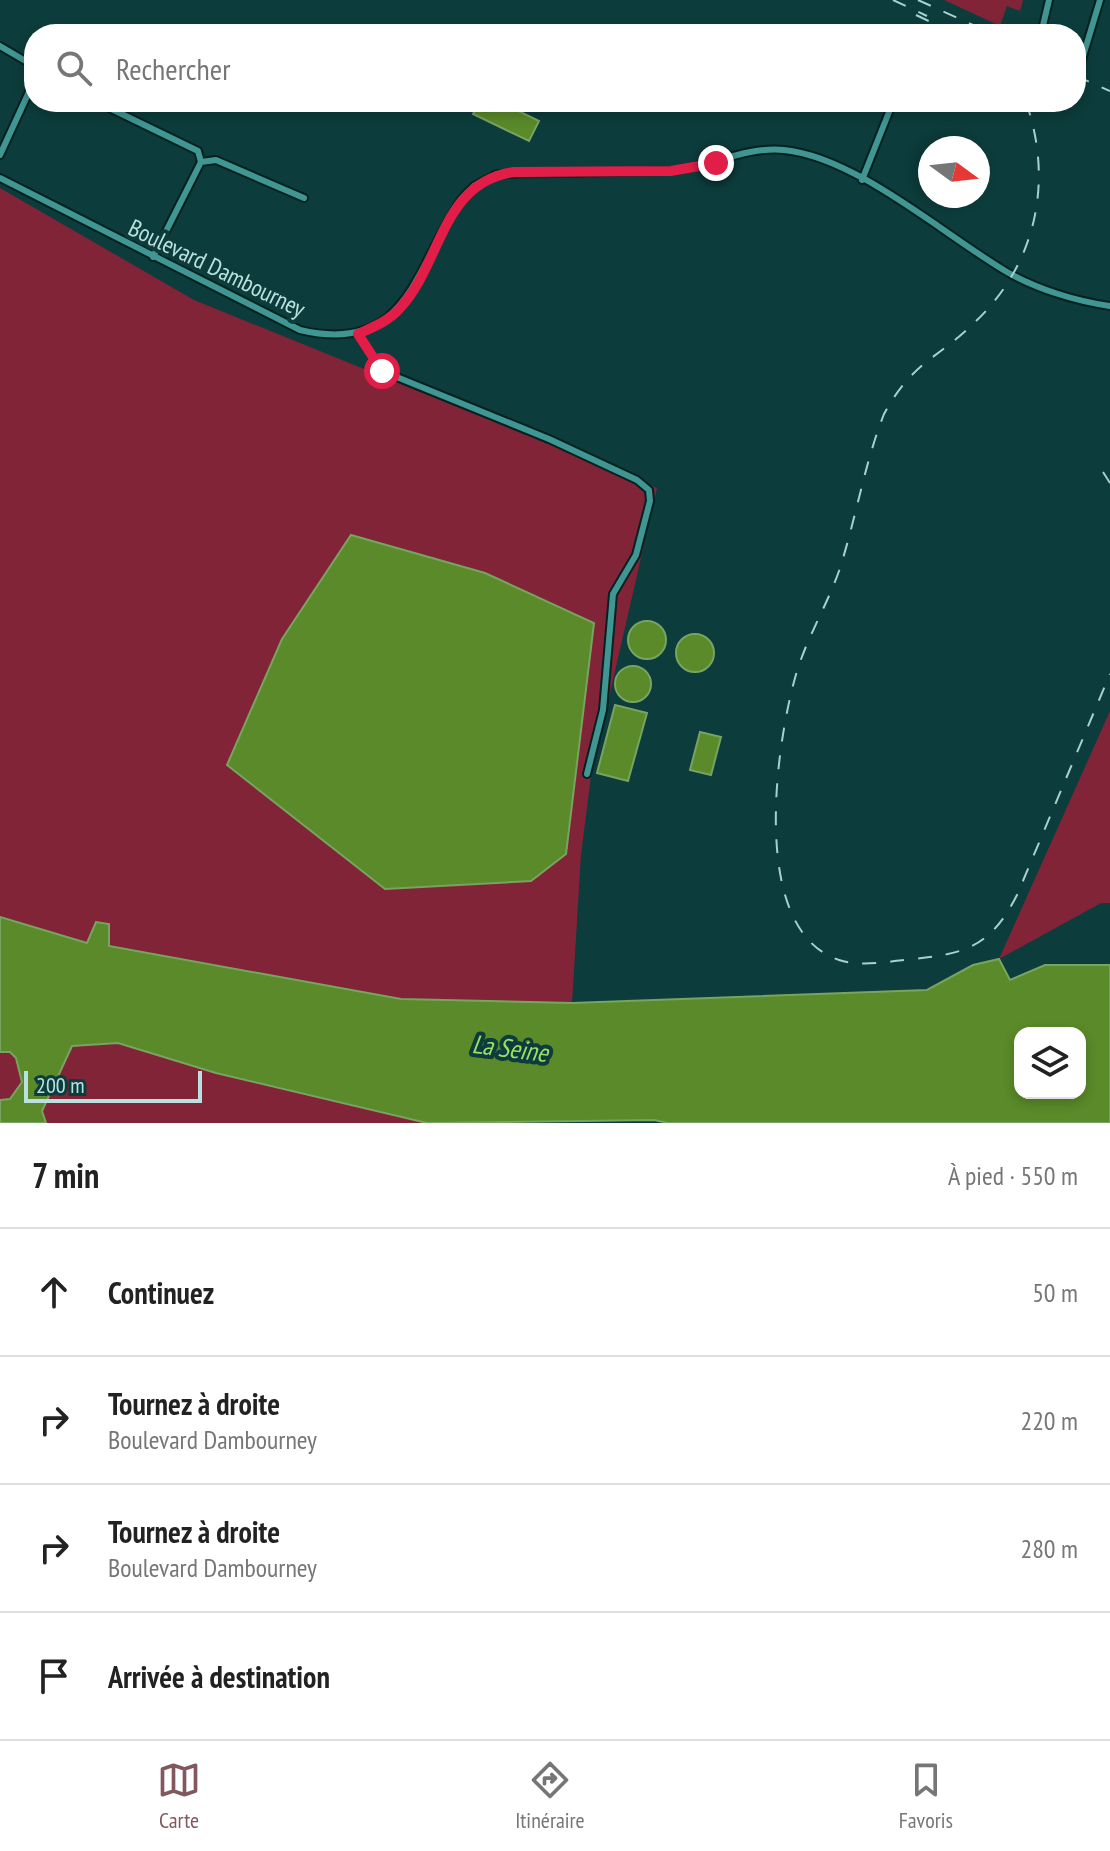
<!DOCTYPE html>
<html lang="fr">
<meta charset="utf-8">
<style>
body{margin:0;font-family:"PT Sans Narrow",sans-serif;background:#f2f2f2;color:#222}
.controls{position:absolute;right:24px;bottom:24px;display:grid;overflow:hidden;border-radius:16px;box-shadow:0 4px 12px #0003}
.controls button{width:72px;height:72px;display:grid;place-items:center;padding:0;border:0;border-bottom:2px solid #e0e0e0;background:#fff;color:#222;font:40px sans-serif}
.compass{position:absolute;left:918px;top:136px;width:72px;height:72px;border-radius:50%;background:#fff;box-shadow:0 4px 12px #0003;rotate:105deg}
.scale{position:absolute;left:24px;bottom:20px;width:178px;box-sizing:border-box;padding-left:8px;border:4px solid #bae1df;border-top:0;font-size:22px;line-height:28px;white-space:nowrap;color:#bae1df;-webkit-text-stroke:6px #0c3c3b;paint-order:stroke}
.stop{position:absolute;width:24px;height:24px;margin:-18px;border:6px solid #e11d48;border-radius:50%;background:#fff}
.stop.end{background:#e11d48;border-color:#fff;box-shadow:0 2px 8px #0008}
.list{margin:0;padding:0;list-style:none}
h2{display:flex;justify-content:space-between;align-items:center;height:104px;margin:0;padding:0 32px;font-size:34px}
h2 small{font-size:26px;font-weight:400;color:#767676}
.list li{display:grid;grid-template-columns:52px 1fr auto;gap:24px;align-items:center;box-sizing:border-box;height:128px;padding:0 32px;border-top:2px solid #e0e0e0}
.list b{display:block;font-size:30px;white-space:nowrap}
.list p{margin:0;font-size:26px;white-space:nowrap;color:#767676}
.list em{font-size:26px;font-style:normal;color:#767676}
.icon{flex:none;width:44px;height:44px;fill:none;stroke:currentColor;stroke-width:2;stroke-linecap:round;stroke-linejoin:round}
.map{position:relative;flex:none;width:1110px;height:1123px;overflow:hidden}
.search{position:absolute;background:#fff;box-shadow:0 4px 12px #0003;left:24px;right:24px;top:24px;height:88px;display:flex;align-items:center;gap:20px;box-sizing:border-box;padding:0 28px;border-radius:32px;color:#767676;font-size:30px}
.sheet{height:616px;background:#fff}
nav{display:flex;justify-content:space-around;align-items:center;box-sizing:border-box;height:112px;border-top:2px solid #e0e0e0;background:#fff;font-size:22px;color:#767676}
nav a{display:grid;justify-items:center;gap:4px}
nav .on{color:#80585d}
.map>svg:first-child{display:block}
.green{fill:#812438}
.water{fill:#5a8a29;stroke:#77a460;stroke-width:2;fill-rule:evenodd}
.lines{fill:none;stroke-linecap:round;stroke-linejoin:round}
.minor-casing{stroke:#052120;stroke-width:10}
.minor{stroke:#409693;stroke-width:6}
.rail{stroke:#a8d0ce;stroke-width:2;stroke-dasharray:14 14;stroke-linecap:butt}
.route{stroke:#e11d48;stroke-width:10}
.labels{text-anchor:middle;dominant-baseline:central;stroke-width:8;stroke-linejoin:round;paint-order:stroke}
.street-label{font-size:24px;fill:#bae1df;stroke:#0c3c3b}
.water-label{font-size:26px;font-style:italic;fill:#9dde64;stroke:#0c3c3b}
</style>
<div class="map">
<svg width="1110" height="1123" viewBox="0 0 1110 1123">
<rect width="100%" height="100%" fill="#0c3c3b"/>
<path class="green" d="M944,0H1023L1020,11L1007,6L1000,26Z
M0,188L194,300L657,488L591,776L581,855L572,1003L401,999L108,946L109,925L87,943L0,917Z
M1110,711V903H1101L999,959Z
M118,1043L216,1073L427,1123H46L42,1112L72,1045Z
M0,1052H10L16,1058L22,1082L10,1099L0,1100Z"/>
<path class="water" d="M479,102H500L539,121L529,141L473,114Z
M351,535L485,573L594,623L566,854L531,881L385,889L227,765L282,639Z
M628 640a19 19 0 1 1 38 0a19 19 0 1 1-38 0Z
M676 653a19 19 0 1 1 38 0a19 19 0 1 1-38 0Z
M615 684a18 18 0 1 1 36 0a18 18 0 1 1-36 0Z
M615,705L647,713L628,781L597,773Z
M700,732L721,737L711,775L690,770Z
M0,917L87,943L96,922L109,924V946L401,999L572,1003L927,990L973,965L999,959L1010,980L1045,965H1110V1123H668L654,1120L427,1123L216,1073L118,1043L72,1046L42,1111L46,1123H0V1100L10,1099L22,1082L16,1058L10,1052H0ZM1020,1033H1080V1093H1020Z"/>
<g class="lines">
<defs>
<path id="minor" d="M1041,34L1049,0
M0,46L34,66
M1076,61L1081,63L1100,0
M97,102L198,151L201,162
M0,155L34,81
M0,178L300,330C410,356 414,266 463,197L474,186L497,174L671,171C709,167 746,146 784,150C856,157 944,235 1007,272C1037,289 1075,301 1110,306
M862,180L893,102
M153,257L201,162L216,160L304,198
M358,334L382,371L549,439L637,480L649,490L650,501L636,555L613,594L603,710L587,774"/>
</defs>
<use href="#minor" class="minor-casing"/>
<use href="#minor" class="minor"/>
<path class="rail" d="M893,0L927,16
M918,0L993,34
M916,15L956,34
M1076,76L1110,91
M1026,102C1054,182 1036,265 974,323C935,361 913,361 884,414C864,465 856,519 839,571C827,605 808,636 797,671C776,741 748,930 839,960C861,967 884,962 905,960C963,954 989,950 1017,895L1110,674
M1103,472L1110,483"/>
</g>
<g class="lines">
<path class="route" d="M382,371L358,334C373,327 389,321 400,308C442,263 441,182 514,172L671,171L716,163"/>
</g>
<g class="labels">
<g class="street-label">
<text transform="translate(217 268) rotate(26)">Boulevard Dambourney</text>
</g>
<g class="water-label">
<text transform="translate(510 1048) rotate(7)">La Seine</text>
</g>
</g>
</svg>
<div class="controls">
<button><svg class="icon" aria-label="layers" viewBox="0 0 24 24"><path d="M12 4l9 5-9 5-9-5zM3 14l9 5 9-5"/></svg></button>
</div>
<svg class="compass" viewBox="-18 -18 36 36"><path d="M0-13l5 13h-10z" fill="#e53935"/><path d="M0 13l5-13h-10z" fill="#767676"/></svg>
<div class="scale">200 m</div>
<div class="stop" style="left:382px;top:371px"></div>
<div class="stop end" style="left:716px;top:163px"></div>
<div class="search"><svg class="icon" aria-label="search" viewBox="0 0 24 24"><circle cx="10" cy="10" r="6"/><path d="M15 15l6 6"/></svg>Rechercher</div>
</div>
<section class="sheet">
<h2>7 min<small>À pied · 550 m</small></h2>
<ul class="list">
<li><svg class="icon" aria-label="ahead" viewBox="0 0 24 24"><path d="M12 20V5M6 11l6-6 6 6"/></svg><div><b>Continuez</b></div><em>50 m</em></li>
<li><svg class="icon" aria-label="right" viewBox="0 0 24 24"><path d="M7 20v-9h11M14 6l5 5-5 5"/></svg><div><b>Tournez à droite</b><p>Boulevard Dambourney</p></div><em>220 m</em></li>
<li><svg class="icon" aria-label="right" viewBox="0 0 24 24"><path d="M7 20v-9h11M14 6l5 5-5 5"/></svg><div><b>Tournez à droite</b><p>Boulevard Dambourney</p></div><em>280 m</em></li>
<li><svg class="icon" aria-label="arrive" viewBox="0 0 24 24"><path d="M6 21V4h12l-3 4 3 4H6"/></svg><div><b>Arrivée à destination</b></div></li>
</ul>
</section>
<nav>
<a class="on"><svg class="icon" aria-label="map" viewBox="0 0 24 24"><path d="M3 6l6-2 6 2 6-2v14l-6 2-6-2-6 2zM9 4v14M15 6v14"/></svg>Carte</a>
<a><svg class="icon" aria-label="directions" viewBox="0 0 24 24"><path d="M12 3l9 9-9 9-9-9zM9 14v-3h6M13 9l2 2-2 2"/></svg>Itinéraire</a>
<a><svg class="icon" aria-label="saved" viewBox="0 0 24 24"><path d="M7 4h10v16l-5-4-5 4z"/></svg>Favoris</a>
</nav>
